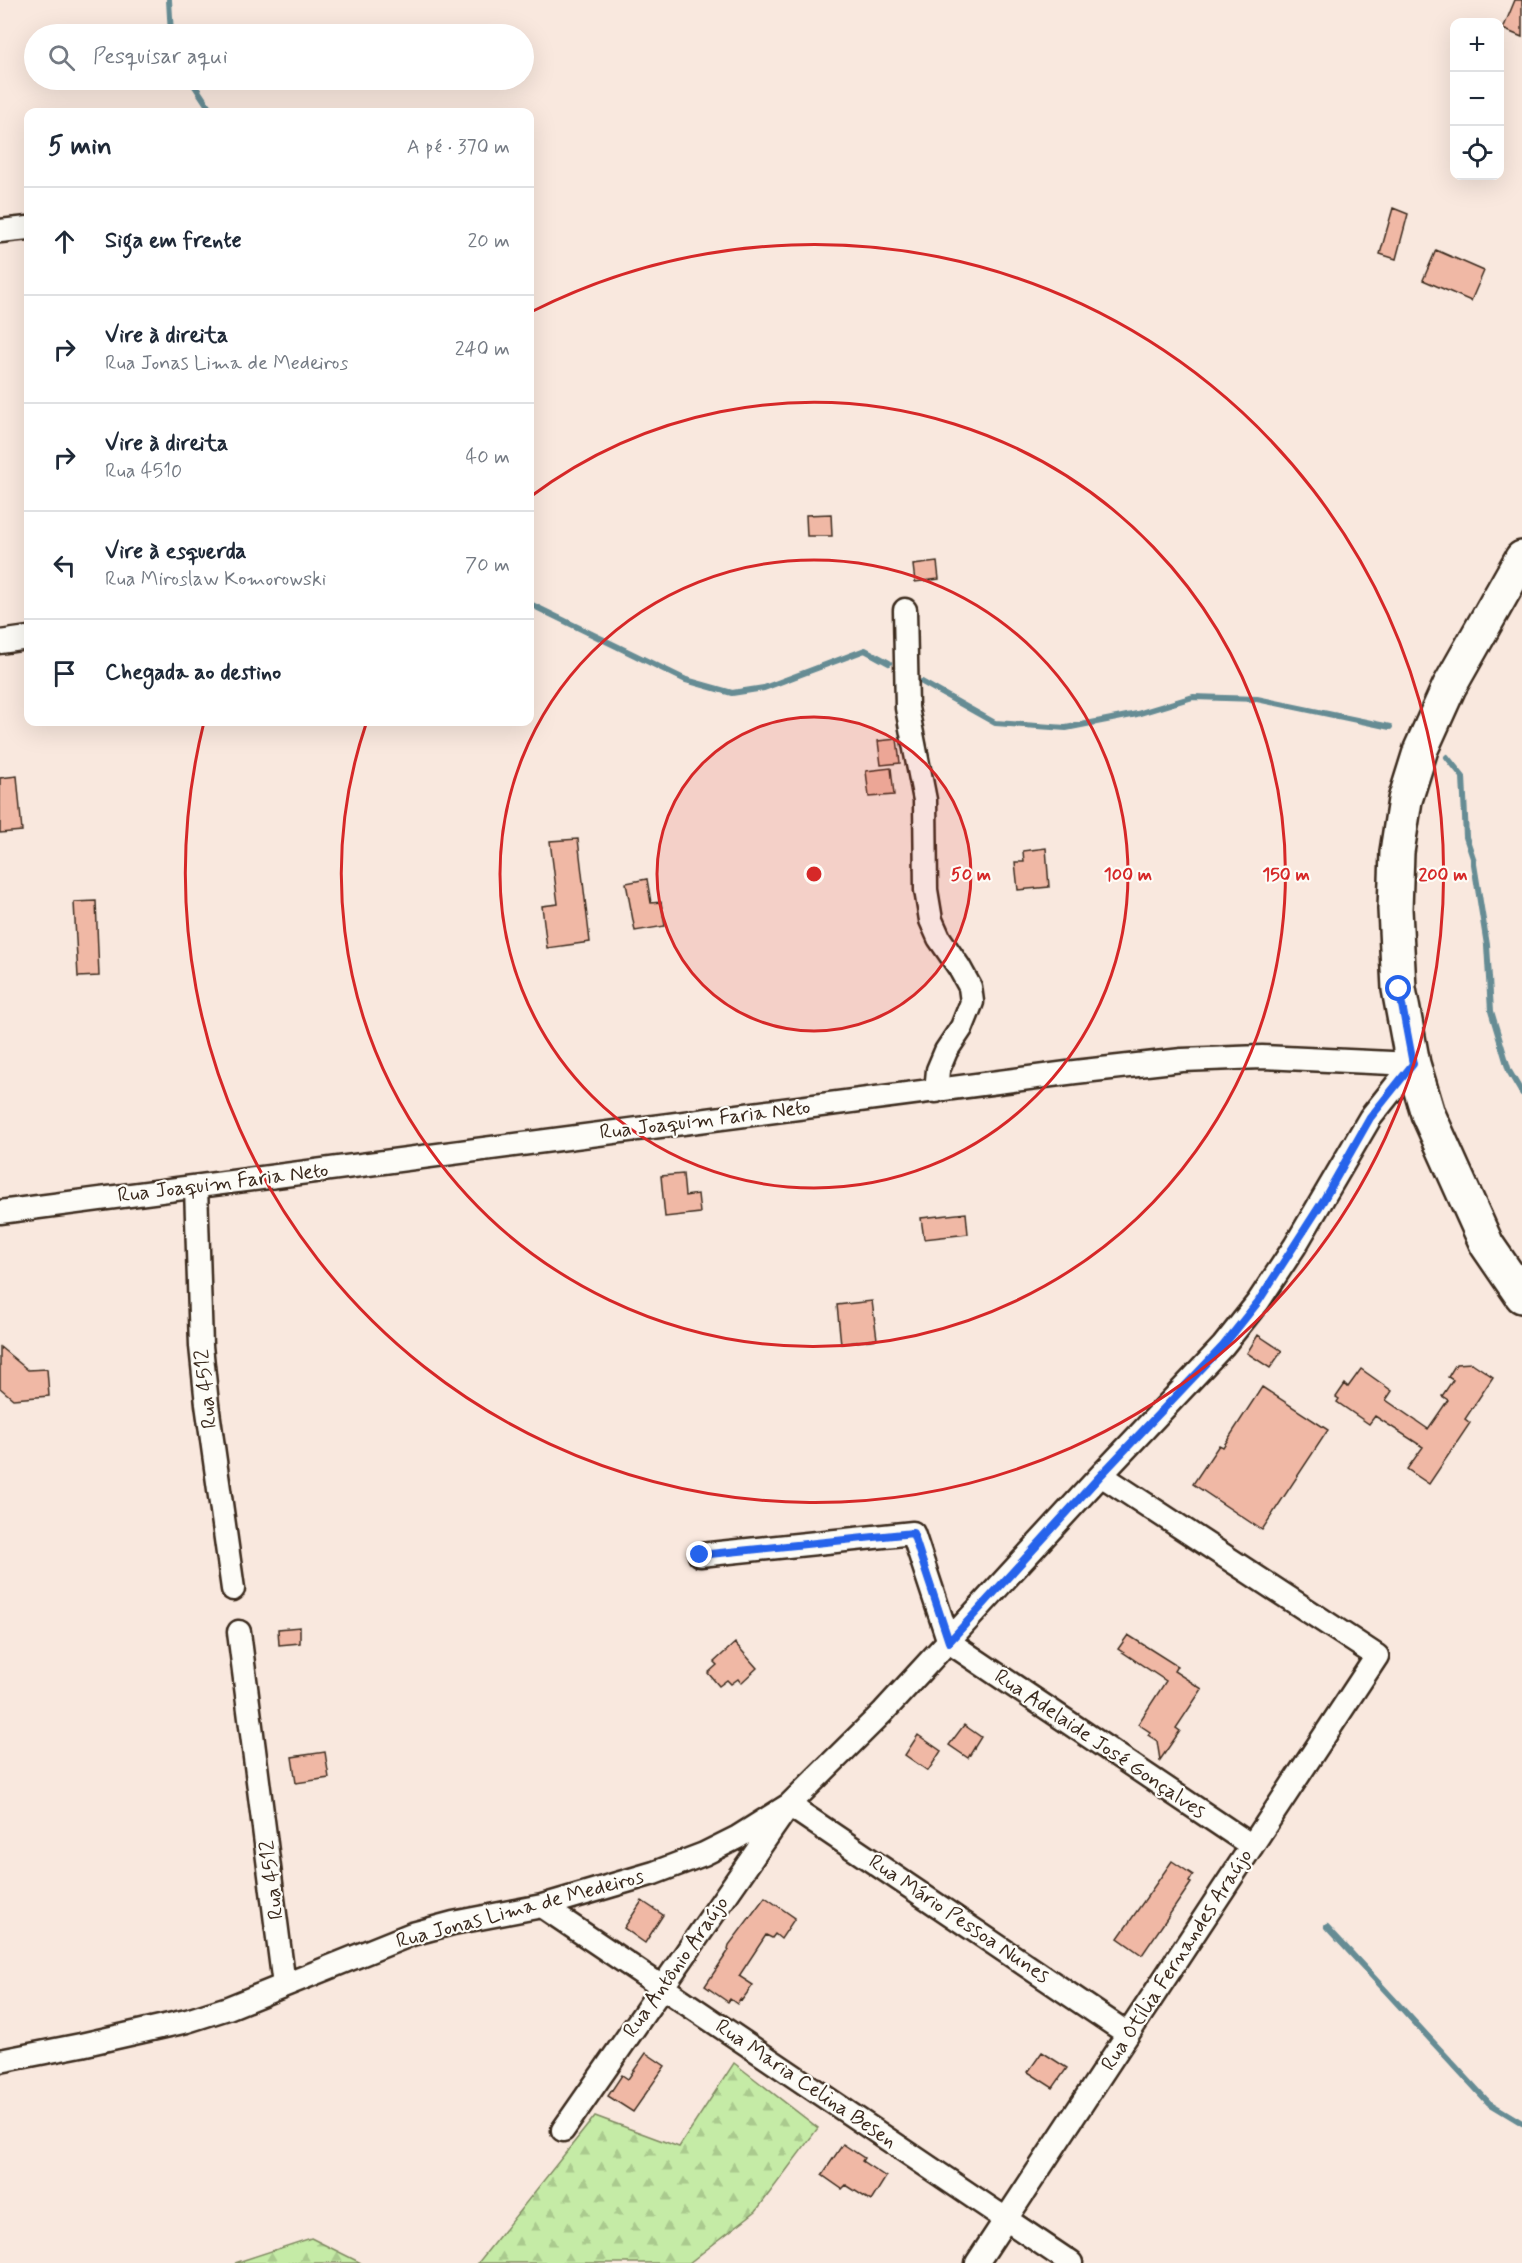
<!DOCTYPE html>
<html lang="pt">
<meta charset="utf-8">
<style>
body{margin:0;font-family:Mynerve,sans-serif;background:#f2f2f3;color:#1f2937}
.controls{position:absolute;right:18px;top:18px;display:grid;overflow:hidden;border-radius:12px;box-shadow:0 6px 24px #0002}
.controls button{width:54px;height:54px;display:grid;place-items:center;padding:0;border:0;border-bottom:2px solid #e0e1e3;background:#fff;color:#1f2937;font:30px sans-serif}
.stop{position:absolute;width:18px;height:18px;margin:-14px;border:4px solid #2563eb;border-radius:50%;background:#fff}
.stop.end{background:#2563eb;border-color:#fff;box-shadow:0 2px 6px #0008}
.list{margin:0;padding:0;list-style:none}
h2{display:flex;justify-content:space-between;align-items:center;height:78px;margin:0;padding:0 24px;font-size:26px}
h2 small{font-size:20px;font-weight:400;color:#747a83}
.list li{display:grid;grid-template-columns:39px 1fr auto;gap:18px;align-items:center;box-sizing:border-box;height:108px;padding:0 24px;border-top:2px solid #e0e1e3}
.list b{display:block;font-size:22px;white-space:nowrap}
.list p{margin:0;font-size:20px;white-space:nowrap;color:#747a83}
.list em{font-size:20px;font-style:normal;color:#747a83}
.icon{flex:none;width:33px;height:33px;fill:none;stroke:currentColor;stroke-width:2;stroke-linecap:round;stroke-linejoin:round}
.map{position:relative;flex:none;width:1522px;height:2263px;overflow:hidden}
.search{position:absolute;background:#fff;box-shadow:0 6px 24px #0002;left:24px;top:24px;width:510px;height:66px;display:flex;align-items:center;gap:15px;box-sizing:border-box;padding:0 21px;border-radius:33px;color:#747a83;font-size:22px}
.panel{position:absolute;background:#fff;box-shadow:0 6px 24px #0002;left:24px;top:108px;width:510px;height:618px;border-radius:12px}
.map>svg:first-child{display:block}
.forest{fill:url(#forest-firs);stroke:#808a62;stroke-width:1.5}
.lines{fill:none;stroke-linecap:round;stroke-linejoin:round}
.stream{stroke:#668c94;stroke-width:6}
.building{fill:#f0b8a5;stroke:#3b2a1e;stroke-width:1.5}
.minor-casing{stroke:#3b2a1e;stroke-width:27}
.primary-casing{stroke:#3b2a1e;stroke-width:38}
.minor{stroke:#fdfcf7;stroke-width:22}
.primary{stroke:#fdfcf7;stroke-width:33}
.route{stroke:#2563eb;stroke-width:8}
.ring{fill:none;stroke:#d62828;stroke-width:3}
.labels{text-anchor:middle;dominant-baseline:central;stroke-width:4.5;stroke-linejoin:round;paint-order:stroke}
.street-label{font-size:21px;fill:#3b2a1e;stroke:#fdfcf7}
.centre{fill:#d62828;stroke:#fdfcf7;stroke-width:3}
.ring-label{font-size:18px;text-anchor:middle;font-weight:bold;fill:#d62828;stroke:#fdfcf7;stroke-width:4.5;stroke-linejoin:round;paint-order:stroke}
</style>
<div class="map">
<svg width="1522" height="2263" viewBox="0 0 1522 2263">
<defs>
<pattern id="forest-firs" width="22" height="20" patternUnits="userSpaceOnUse" patternTransform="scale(1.5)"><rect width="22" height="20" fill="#c5eba6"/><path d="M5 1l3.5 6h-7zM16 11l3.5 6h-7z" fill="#aaca8e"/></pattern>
</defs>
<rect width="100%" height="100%" fill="#f9e8de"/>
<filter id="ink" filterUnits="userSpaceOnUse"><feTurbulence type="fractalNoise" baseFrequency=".0167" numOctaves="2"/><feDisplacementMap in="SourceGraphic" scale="12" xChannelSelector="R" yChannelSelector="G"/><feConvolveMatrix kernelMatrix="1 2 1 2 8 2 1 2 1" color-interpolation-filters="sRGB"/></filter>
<g filter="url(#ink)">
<path class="forest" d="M734,2063L818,2128L756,2211L689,2263H478L595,2116L679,2147Z
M311,2238L361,2263H235Z"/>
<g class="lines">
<path class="stream" d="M169,0L171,34
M191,80L212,112
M530,604L686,680L732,693L764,688L865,650L889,663
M922,682L995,723L1066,728L1137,714L1193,697L1257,699L1390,727
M1447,757L1463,777L1466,837L1473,858L1487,945L1491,1011L1509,1071L1522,1093
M1327,1927L1489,2103L1522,2123"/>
</g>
<path class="building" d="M1515,0H1522V37L1503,29Z
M1393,208L1408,214L1396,259L1380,254Z
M1436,250L1484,271L1471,301L1423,280Z
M831,514L832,536H807L806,515Z
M937,562L939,579L915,582L913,565Z
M897,739L900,763L881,765L878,741Z
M891,768L894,795L869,797L866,771Z
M17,776L22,831L0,833V778Z
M578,839L590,942L547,948L542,906L558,904L550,841Z
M1046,848L1049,887L1018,890L1015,862H1024L1023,851Z
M647,879L651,903L661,902L665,926L635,931L626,883Z
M96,901L99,976L78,977L74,902Z
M683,1174L685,1196L698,1194L700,1213L665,1217L661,1176Z
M966,1213L968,1234L924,1239L921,1218Z
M872,1301L877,1339L841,1344L837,1305Z
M1258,1335L1282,1351L1270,1368L1247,1353Z
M0,1347L28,1370L47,1369L49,1396L13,1399L0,1388Z
M1472,1363L1493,1377L1465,1419L1470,1423L1429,1484L1407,1469L1423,1447L1375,1416L1369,1424L1337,1402L1339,1399L1336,1397L1345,1384L1348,1387L1361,1369L1392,1391L1386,1400L1428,1429L1448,1400L1442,1396L1453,1380L1448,1377L1456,1364Z
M1262,1387L1328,1430L1262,1530L1193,1484L1219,1445L1223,1447Z
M300,1627V1643L279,1645L278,1629Z
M1128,1635L1177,1666L1174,1671L1202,1689L1176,1728L1180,1731L1160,1760L1157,1741L1148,1735L1150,1732L1138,1724L1166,1681L1118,1649Z
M735,1643L757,1668L741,1683L738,1679L731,1684L727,1680L719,1686L708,1673L717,1665L714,1662Z
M964,1725L981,1737L968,1758L949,1745Z
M918,1735L941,1751L928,1771L905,1755Z
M325,1752L329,1778L296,1783L292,1757Z
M1172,1861L1193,1875L1189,1882L1191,1883L1142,1955L1118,1938Z
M765,1897L795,1918L781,1939L775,1934L772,1938L766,1935L739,1976L753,1985L742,2000L740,1999L737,2004L730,1999L728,2002L705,1986L729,1950L728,1949L729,1945Z
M642,1901L663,1915L645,1943L624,1928Z
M1042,2052L1067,2068L1053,2088L1028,2072Z
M646,2053L665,2066L633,2112L608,2096L622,2075L628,2079Z
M843,2144L864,2158L862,2161L886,2177L871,2201L846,2185L842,2189L822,2175Z"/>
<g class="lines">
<defs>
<path id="minor" d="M0,231L28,228
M905,610L907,708L925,800L926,890L931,920L939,938L959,967L970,987L972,1002L962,1027L946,1051L938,1070L936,1091
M0,642L28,638
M196,1187L201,1346L207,1404L233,1589
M0,1212L1075,1072L1182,1060L1262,1057L1413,1064
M700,1555L913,1533L949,1642L1252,1846
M239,1632L284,1985
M542,1906L1071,2263
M0,2061L81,2045L187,2021L228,2008L412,1934L453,1923L542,1906L654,1873L704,1854L738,1837L789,1805L884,1711L1101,1475L1223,1346L1258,1302L1295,1246L1370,1118L1413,1064
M563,2130L789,1805L1128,2034
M977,2263L1377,1656L1101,1475"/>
<path id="primary" d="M1522,558L1449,687L1421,749L1405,800L1397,852L1395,909L1399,989L1413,1064L1428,1114L1487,1245L1522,1296"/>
</defs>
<use href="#minor" class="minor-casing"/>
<use href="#primary" class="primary-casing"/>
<use href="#minor" class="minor"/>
<use href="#primary" class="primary"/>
</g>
</g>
<g class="lines" filter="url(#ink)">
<path class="route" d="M700,1555L913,1533L949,1642L1101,1475L1223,1346L1258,1302L1323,1201L1370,1118L1413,1064L1399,989"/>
</g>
<circle cx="814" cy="874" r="157" fill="#d62828" fill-opacity=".12"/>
<g class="ring">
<circle cx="814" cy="874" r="157"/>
<circle cx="814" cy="874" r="314"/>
<path d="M530 497A472 472 0 1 1 366 724"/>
<path d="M533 311A629 629 0 1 1 204 722"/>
</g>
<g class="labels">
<g class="street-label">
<text transform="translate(705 1120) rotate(-7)">Rua Joaquim Faria Neto</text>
<text transform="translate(223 1183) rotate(-7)">Rua Joaquim Faria Neto</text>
<text transform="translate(206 1389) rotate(-96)">Rua 4512</text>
<text transform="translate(1100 1744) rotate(34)">Rua Adelaide José Gonçalves</text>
<text transform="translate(272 1880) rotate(-97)">Rua 4512</text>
<text transform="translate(520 1909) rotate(-15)">Rua Jonas Lima de Medeiros</text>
<text transform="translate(959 1919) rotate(34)">Rua Mário Pessoa Nunes</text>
<text transform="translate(1177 1960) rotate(-57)">Rua Otília Fernandes Araújo</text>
<text transform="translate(676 1967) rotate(-55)">Rua Antônio Araújo</text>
<text transform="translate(806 2084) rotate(34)">Rua Maria Celina Besen</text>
</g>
</g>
<circle cx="814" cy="874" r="9" class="centre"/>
<g class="ring-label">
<text x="971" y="880">50 m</text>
<text x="1128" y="880">100 m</text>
<text x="1286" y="880">150 m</text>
<text x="1443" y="880">200 m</text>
</g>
</svg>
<div class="controls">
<button>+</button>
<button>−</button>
<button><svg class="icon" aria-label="locate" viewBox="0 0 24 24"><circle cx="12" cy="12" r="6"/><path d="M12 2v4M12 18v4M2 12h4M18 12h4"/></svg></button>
</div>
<div class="stop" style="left:1399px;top:989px"></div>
<div class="stop end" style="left:700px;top:1555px"></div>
<div class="search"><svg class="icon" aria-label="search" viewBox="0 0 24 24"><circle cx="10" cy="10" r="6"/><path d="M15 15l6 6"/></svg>Pesquisar aqui</div>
<section class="panel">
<h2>5 min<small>A pé · 370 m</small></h2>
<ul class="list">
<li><svg class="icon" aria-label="ahead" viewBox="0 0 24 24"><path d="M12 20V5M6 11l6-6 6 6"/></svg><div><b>Siga em frente</b></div><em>20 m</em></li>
<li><svg class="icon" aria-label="right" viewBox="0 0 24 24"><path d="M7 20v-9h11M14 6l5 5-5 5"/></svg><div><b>Vire à direita</b><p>Rua Jonas Lima de Medeiros</p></div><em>240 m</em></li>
<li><svg class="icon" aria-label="right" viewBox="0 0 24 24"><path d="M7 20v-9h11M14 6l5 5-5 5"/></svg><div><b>Vire à direita</b><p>Rua 4510</p></div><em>40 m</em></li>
<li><svg class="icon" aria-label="left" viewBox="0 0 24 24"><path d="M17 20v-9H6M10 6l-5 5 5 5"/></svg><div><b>Vire à esquerda</b><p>Rua Miroslaw Komorowski</p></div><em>70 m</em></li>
<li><svg class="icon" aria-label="arrive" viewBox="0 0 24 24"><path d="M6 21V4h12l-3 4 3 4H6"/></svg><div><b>Chegada ao destino</b></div></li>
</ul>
</section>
</div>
